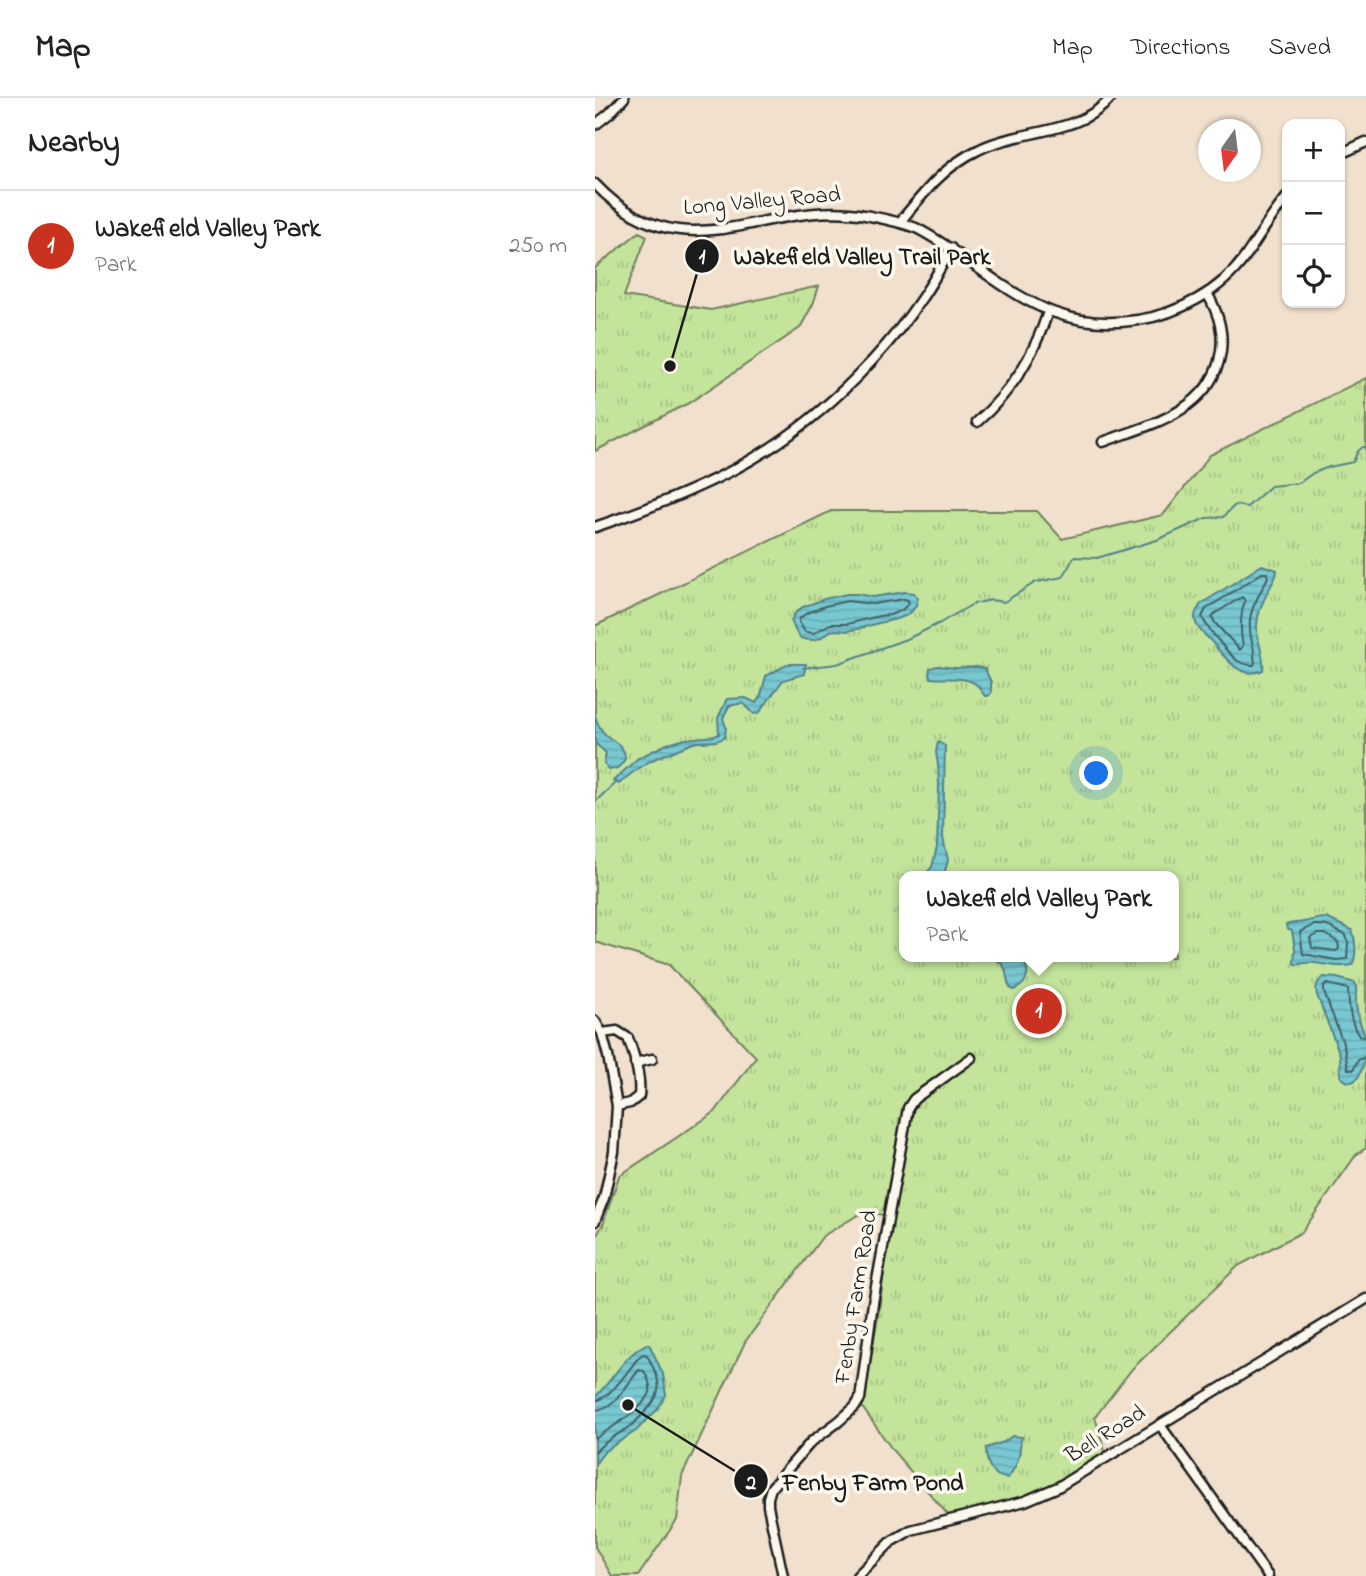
<!DOCTYPE html>
<meta charset="utf-8">
<style>
body{margin:0;font-family:"Indie Flower",sans-serif;background:#f6f6f6;color:#222}
.controls{position:absolute;right:21px;top:21px;display:grid;overflow:hidden;border-radius:14px;box-shadow:0 2px 5px #0004}
.controls button{width:63px;height:63px;display:grid;place-items:center;padding:0;border:0;border-bottom:2px solid #e0e0e0;background:#fff;color:#222;font:35px sans-serif}
.compass{position:absolute;left:603px;top:21px;width:63px;height:63px;border-radius:50%;background:#fff;box-shadow:0 2px 5px #0004;rotate:194deg}
.you{position:absolute;left:502px;top:676px;width:24px;height:24px;margin:-18px;border:5px solid #fff;border-radius:50%;background:#1a73e8;box-shadow:0 0 0 10px #1a73e833}
.badge{display:grid;place-items:center;width:46px;height:46px;border-radius:50%;background:#c8321e;color:#fff;font-size:23px;font-weight:700}
.pin{position:absolute;translate:-50% -50%;border:4px solid #fff;box-shadow:0 2px 7px #0006}
.popup{position:absolute;left:304px;top:773px;width:280px;height:91px;box-sizing:border-box;display:grid;place-content:center;border-radius:14px;background:#fff;filter:drop-shadow(0 2px 5px #0005);font-size:23px;white-space:nowrap;color:#767676}
.popup b{font-size:26px;color:#222}
.popup::after{content:'';position:absolute;left:50%;top:100%;margin-left:-14px;border:14px solid transparent;border-top-color:#fff}
.list{margin:0;padding:0;list-style:none}
h2{display:flex;justify-content:space-between;align-items:center;height:91px;margin:0;padding:0 28px;font-size:30px}
h2 small{font-size:23px;font-weight:400;color:#767676}
.list li{display:grid;grid-template-columns:46px 1fr auto;gap:21px;align-items:center;box-sizing:border-box;height:112px;padding:0 28px;border-top:2px solid #e0e0e0}
.list b{display:block;font-size:26px;white-space:nowrap}
.list p{margin:0;font-size:23px;white-space:nowrap;color:#767676}
.list em{font-size:23px;font-style:normal;color:#767676}
.icon{flex:none;width:38px;height:38px;fill:none;stroke:currentColor;stroke-width:2;stroke-linecap:round;stroke-linejoin:round}
.map{position:relative;flex:none;width:771px;height:1478px;overflow:hidden}
header{display:flex;align-items:center;gap:42px;box-sizing:border-box;height:98px;padding:0 35px;background:#fff;border-bottom:2px solid #e0e0e0}
header strong{font-size:33px}
nav{display:flex;gap:38px;margin-inline-start:auto;font-size:24px}
main{display:flex}
aside{flex:1;background:#fff}
.map>svg:first-child{display:block}
.park{fill:url(#park-tufts);stroke:#70805c;stroke-width:2;fill-rule:evenodd}
.water{fill:url(#water-rules);stroke:#538389;stroke-width:2}
.lines{fill:none;stroke-linecap:round;stroke-linejoin:round}
.shore{stroke:#416165;stroke-width:2}
.stream{stroke:#538389;stroke-width:2}
.minor-casing{stroke:#1c1c1c;stroke-width:13}
.minor{stroke:#fbf7ec;stroke-width:8}
.labels{text-anchor:middle;dominant-baseline:central;stroke-width:7;stroke-linejoin:round;paint-order:stroke}
.street-label{font-size:23px;fill:#1c1c1c;stroke:#fbf7ec}
.leader{fill:none;stroke:#1c1c1c;stroke-width:2.5}
.callout-dot{fill:#1c1c1c;stroke:#fbf7ec;stroke-width:2.5}
.mark-label{font-size:21px;text-anchor:middle;font-weight:bold;fill:#fff}
.callout-label{font-size:24px;text-anchor:middle;font-weight:bold;fill:#1c1c1c;stroke:#fbf7ec;stroke-width:7;stroke-linejoin:round;paint-order:stroke}
</style>
<header>
<strong>Map</strong>
<nav><a>Map</a><a>Directions</a><a>Saved</a></nav>
</header>
<main>
<aside>
<h2>Nearby<small></small></h2>
<ul class="list">
<li><span class="badge">1</span><div><b>Wakefield Valley Park</b><p>Park</p></div><em>250 m</em></li>
</ul>
</aside>
<div class="map">
<svg width="771" height="1478" viewBox="0 0 771 1478">
<defs>
<pattern id="park-tufts" width="24" height="20" patternUnits="userSpaceOnUse" patternTransform="scale(1.75)"><rect width="24" height="20" fill="#c4e49c"/><path d="M3 7l-1-3M5 7V3M7 7l1-3M15 17l-1-3M17 17v-4M19 17l1-3" fill="none" stroke="#a8c386"/></pattern>
<pattern id="water-rules" width="6" height="5" patternUnits="userSpaceOnUse" patternTransform="scale(1.75)"><rect width="6" height="5" fill="#78c8d2"/><path d="M0 2.5h6" fill="none" stroke="#67abb4"/></pattern>
</defs>
<rect width="100%" height="100%" fill="#f0e0cd"/>
<filter id="ink" filterUnits="userSpaceOnUse"><feTurbulence type="fractalNoise" baseFrequency=".0143" numOctaves="2"/><feDisplacementMap in="SourceGraphic" scale="14" xChannelSelector="R" yChannelSelector="G"/><feConvolveMatrix kernelMatrix="1 2 1 2 8 2 1 2 1" color-interpolation-filters="sRGB"/></filter>
<g filter="url(#ink)">
<path class="park" d="M44,134L52,138L29,198L116,212L224,188L218,206L205,230L94,305L0,353V170Z
M771,280V1050L761,1057L707,1134L643,1168L537,1271L500,1319L511,1357L458,1388L430,1399L353,1417L299,1354L267,1309L284,1213L296,1118L268,1114L228,1138L150,1244L87,1378L82,1422L43,1478H17L0,1449V1141L8,1126L24,1078L120,1014L161,959L74,867L0,844V528L236,413H442L467,441L568,417L615,357ZM309,778H579V859H309Z"/>
<path class="water" d="M667,467L682,472L681,478C671,498 658,516 663,540C665,549 670,564 668,572C645,583 629,558 616,543C610,536 601,531 600,521C599,515 603,511 606,506Z
M310,494L319,495L323,500C320,520 301,521 284,525C274,527 263,532 252,533C247,533 240,531 235,533C234,534 233,535 231,536C223,543 215,543 205,540L200,532L196,522L202,513L208,509L229,501L252,496H262L278,499Z
M193,566H211L209,576L188,582L164,615L159,616L148,605L134,608L128,620L131,629L130,639C122,645 113,643 103,644C93,646 85,651 76,654C52,663 43,669 24,686L18,683L43,660L72,646L91,641L120,638L124,636L123,620L132,601L151,600L161,605L166,597L171,578Z
M343,568L360,570L382,569L390,571L396,584V595L393,598H390C387,595 386,591 383,588C371,577 350,582 336,580L334,576L335,570Z
M0,617C2,626 5,632 12,638C21,645 30,648 30,661C26,668 20,674 12,670L9,665L11,655L0,645Z
M343,644L350,648L348,740L353,762L350,773L345,778H329L337,769L342,749L344,687L343,667L341,654Z
M731,820L757,832C761,843 762,857 757,867C740,872 718,860 701,867L699,865L700,851L697,833L692,831L691,827C697,824 701,826 708,824C717,823 721,820 731,820Z
M396,859H425C436,871 435,885 419,892L415,890C408,875 416,867 396,859Z
M729,879L742,880L760,885L761,889C761,899 760,908 763,917C765,927 770,935 771,945C771,957 766,998 746,979L745,957L722,897C720,888 722,884 729,879Z
M52,1246L55,1248L68,1276L71,1297L62,1312L41,1333L10,1353L0,1366V1299C18,1283 29,1256 52,1246Z
M417,1338L427,1339C424,1346 426,1350 424,1357C423,1365 418,1373 413,1380C396,1380 391,1364 391,1350L409,1344Z"/>
<g class="lines">
<path class="shore" d="M667,475H672L673,479C660,506 649,516 658,548C660,554 658,558 660,564L659,567C653,567 648,566 643,563C633,556 611,528 607,519L611,511Z
M647,499L650,503C645,517 645,533 648,548L645,552L620,525L617,519L619,516Z
M309,501L313,502L314,505L307,512L295,517L284,518L252,526H235L219,535L210,534L204,524L205,520L212,515L230,508L252,503L278,506Z
M719,827C735,826 738,832 751,837L753,845L752,861L741,862L708,856L705,834Z
M723,836H730L743,844L744,851L741,853L717,850L715,840Z
M771,939L764,938C754,923 754,907 753,891L733,886L729,888V894L749,948L753,971L758,972L763,962L771,959
M0,1303C15,1301 34,1271 44,1259L48,1256L52,1257C66,1284 70,1294 48,1316C44,1320 40,1325 36,1328C23,1337 10,1342 0,1354
M0,1312C20,1311 32,1286 44,1272L49,1273C52,1278 56,1287 55,1294C51,1310 13,1331 0,1341"/>
<path class="stream" d="M208,570L242,566L314,540L345,525L378,506L396,502L409,504L441,484L468,479L479,459L502,460L562,442L611,420L628,419L640,407L652,409L676,388L704,385L718,375L734,369L758,364L763,353L768,349H771
M0,704L22,683"/>
<defs>
<path id="minor" d="M0,27L14,16L29,0
M745,56L771,44
M0,86C92,183 171,96 275,118C290,121 306,124 321,130C343,141 363,156 383,170C435,208 476,232 543,222C583,216 626,193 650,159C664,139 676,118 692,99
M305,124C328,96 349,68 383,52C425,31 484,37 516,0
M382,324C417,293 438,259 453,214
M508,344C553,327 610,315 624,263C631,238 624,216 612,195
M0,429C47,413 94,395 138,372C227,325 311,240 356,150
M0,923L7,935L13,958L22,1008L19,1054L9,1100L0,1123
M7,935L22,933L33,940C39,956 46,980 44,998L35,1005L22,1008
M40,965L57,961
M565,1327L673,1478
M188,1478L173,1408V1400L176,1390L216,1344L243,1324L260,1309L265,1301L278,1205L313,1010L319,1001L376,960
M262,1478L297,1443L316,1432L430,1403L463,1389L771,1201"/>
</defs>
<use href="#minor" class="minor-casing"/>
<use href="#minor" class="minor"/>
</g>
</g>
<g class="labels">
<g class="street-label">
<text transform="translate(167 104) rotate(-5)">Long Valley Road</text>
<text transform="translate(262 1199) rotate(-81)">Fenby Farm Road</text>
<text transform="translate(511 1337) rotate(-32)">Bell Road</text>
</g>
</g>
<path class="leader" d="M75 268L107 158M33 1307L156 1383"/>
<g class="callout-dot">
<circle cx="75" cy="268" r="7"/>
<circle cx="33" cy="1307" r="7"/>
<circle cx="107" cy="158" r="18"/>
<circle cx="156" cy="1383" r="18"/>
</g>
<g class="mark-label">
<text x="107" y="165">1</text>
<text x="156" y="1391">2</text>
</g>
<g class="callout-label">
<text x="267" y="166">Wakefield Valley Trail Park</text>
<text x="278" y="1392">Fenby Farm Pond</text>
</g>
</svg>
<div class="controls">
<button>+</button>
<button>−</button>
<button><svg class="icon" aria-label="locate" viewBox="0 0 24 24"><circle cx="12" cy="12" r="6"/><path d="M12 2v4M12 18v4M2 12h4M18 12h4"/></svg></button>
</div>
<svg class="compass" viewBox="-18 -18 36 36"><path d="M0-13l5 13h-10z" fill="#e53935"/><path d="M0 13l5-13h-10z" fill="#767676"/></svg>
<div class="you"></div>
<div class="pin badge" style="left:444px;top:913px">1</div>
<div class="popup"><b>Wakefield Valley Park</b>Park</div>
</div>
</main>
